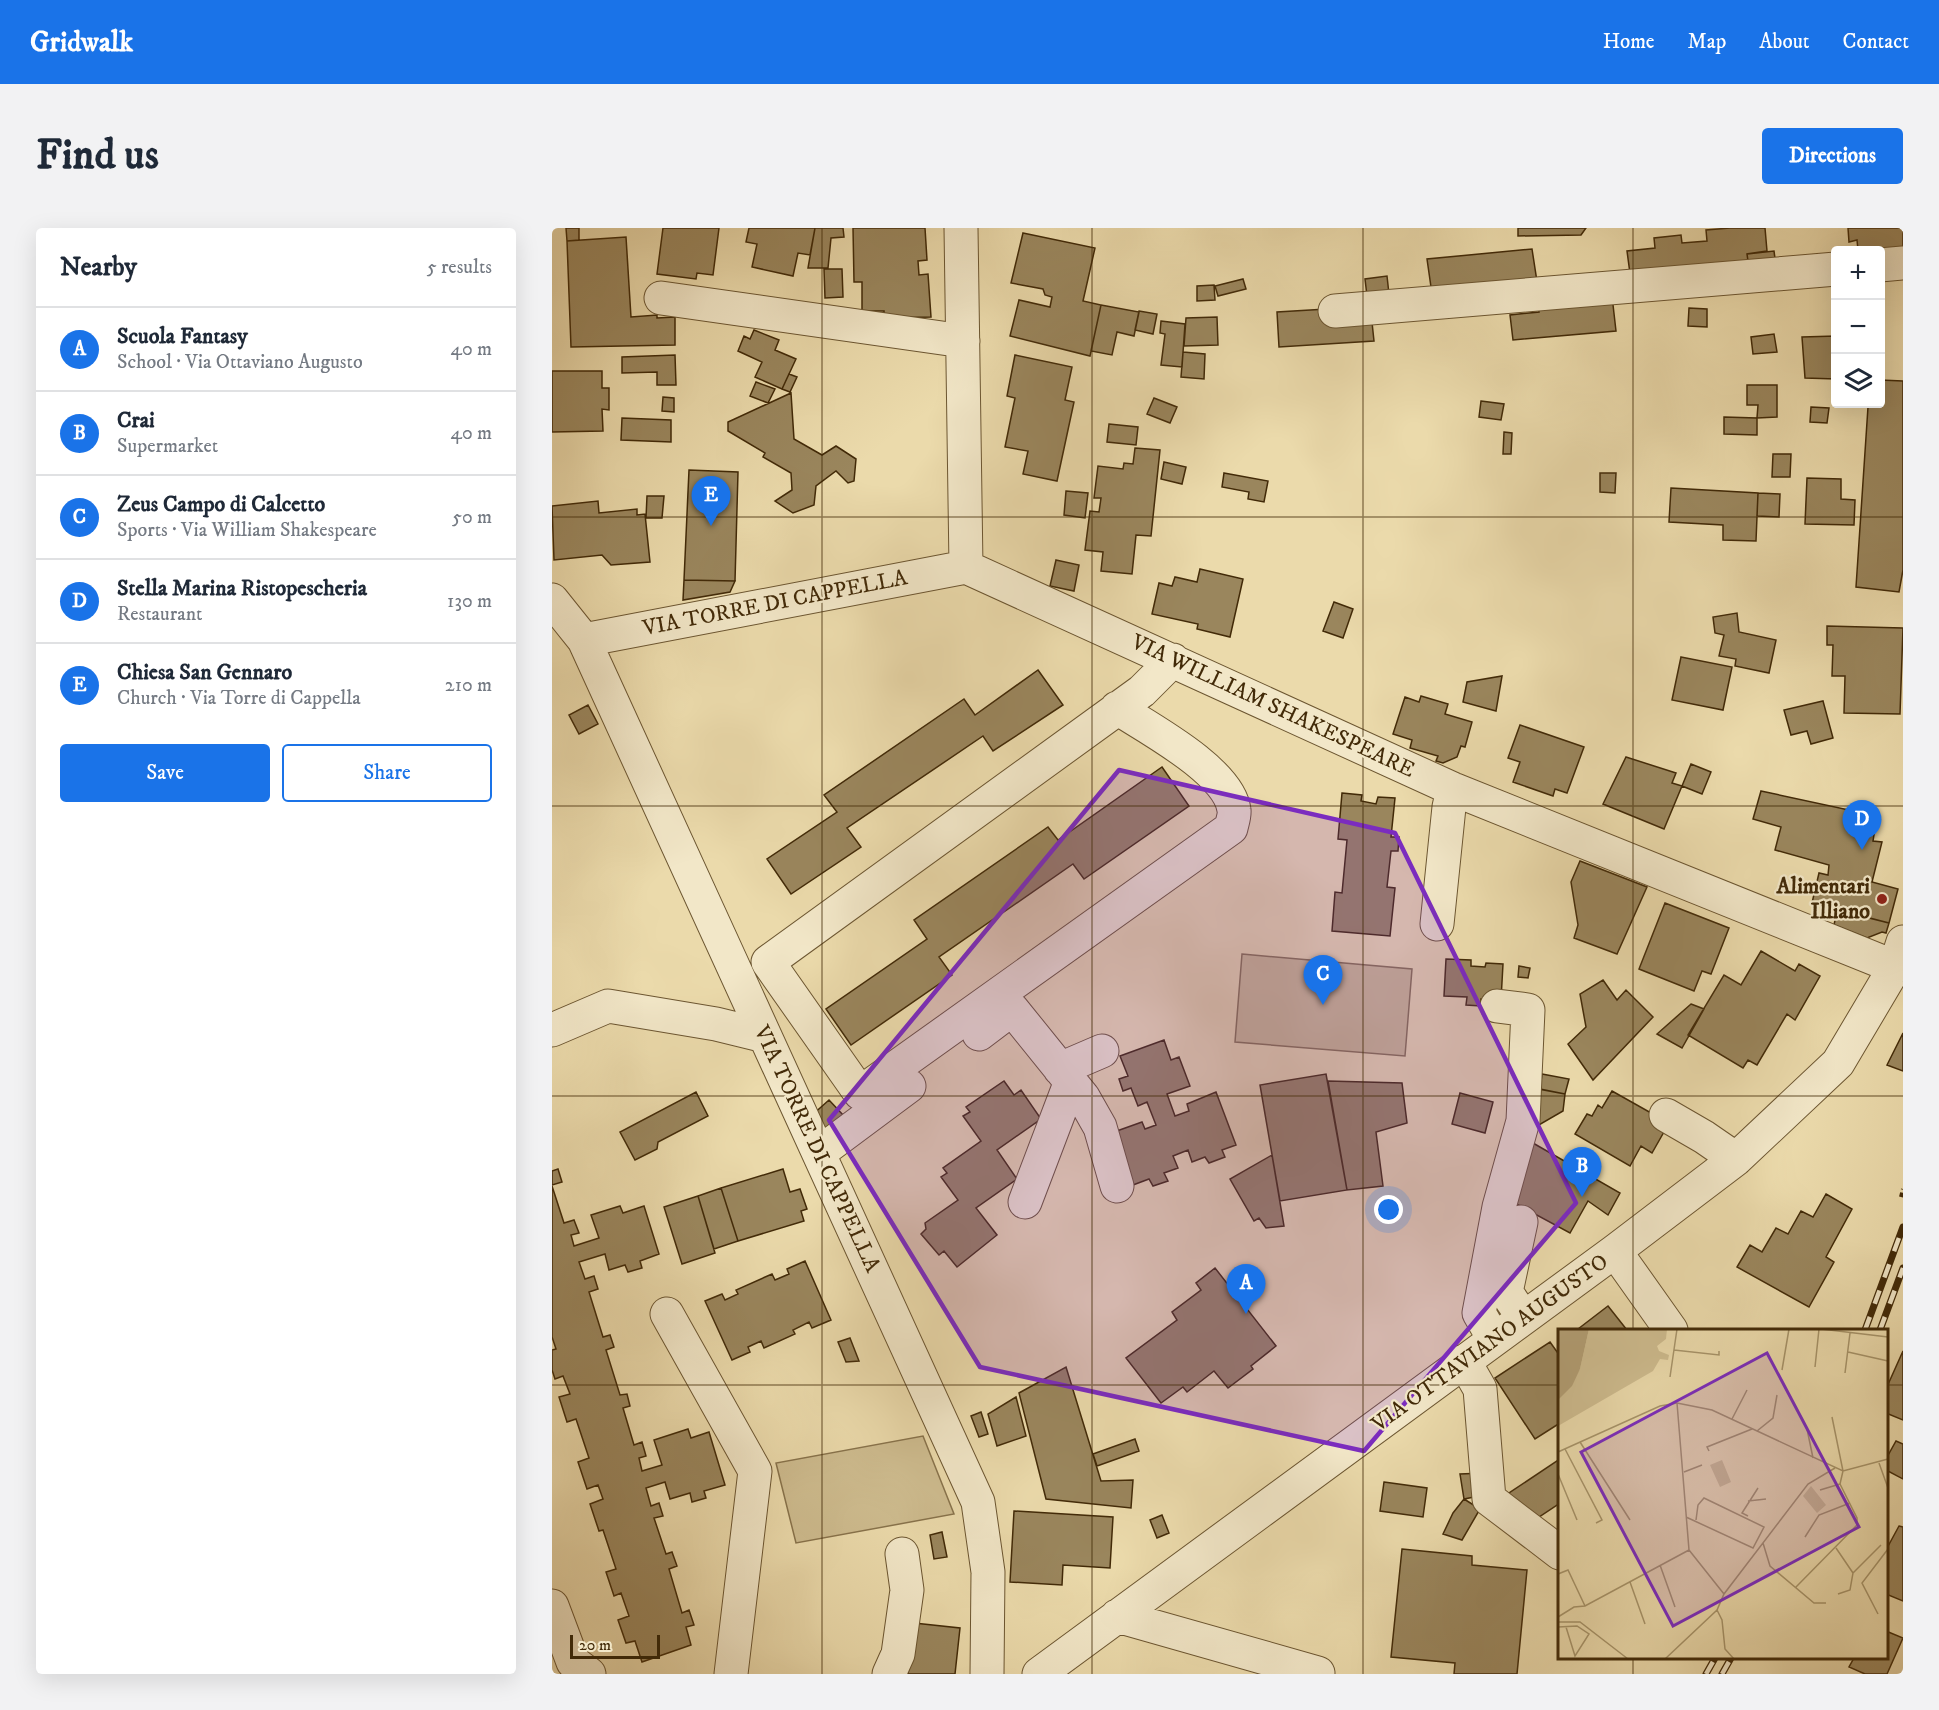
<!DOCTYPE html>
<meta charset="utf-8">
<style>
body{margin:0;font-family:"IM FELL DW Pica",serif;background:#f2f2f3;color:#1f2937}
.controls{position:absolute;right:18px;top:18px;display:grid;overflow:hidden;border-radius:6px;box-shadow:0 6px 24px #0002}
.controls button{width:54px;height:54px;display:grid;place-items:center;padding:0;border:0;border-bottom:2px solid #e0e1e3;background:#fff;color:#1f2937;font:30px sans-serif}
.scale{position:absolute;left:18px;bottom:15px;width:90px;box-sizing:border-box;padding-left:6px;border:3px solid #422a08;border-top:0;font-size:16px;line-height:21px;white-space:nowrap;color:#422a08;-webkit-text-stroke:4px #f2e7c8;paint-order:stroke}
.you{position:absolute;left:837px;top:982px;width:21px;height:21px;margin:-15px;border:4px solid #fff;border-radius:50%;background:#1a73e8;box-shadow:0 0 0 9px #1a73e833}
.badge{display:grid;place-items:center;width:39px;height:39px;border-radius:50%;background:#1a73e8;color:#fff;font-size:20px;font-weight:700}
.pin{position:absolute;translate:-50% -50px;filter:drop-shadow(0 2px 3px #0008)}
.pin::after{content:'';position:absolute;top:32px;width:21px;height:18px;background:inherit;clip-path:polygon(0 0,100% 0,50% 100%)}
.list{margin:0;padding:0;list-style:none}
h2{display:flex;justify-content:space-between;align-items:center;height:78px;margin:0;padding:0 24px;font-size:26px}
h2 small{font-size:20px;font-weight:400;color:#747a83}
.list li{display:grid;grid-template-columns:39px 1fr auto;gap:18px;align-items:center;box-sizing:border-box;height:84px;padding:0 24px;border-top:2px solid #e0e1e3}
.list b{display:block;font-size:22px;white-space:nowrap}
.list p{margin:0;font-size:20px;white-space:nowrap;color:#747a83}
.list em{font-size:20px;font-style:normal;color:#747a83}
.actions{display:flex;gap:12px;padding:18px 24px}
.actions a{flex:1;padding:14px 0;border:2px solid #1a73e8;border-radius:6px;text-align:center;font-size:21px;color:#1a73e8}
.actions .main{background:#1a73e8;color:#fff}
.icon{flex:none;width:33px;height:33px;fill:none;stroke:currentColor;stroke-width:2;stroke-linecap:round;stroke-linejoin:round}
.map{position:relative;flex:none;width:1351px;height:1446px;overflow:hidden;border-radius:6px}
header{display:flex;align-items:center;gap:36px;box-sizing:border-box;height:84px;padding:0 30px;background:#1a73e8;color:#fff}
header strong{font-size:28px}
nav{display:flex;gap:33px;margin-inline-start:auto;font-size:21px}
.intro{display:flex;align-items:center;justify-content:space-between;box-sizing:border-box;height:144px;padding:0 36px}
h1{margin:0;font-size:42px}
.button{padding:15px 27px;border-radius:6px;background:#1a73e8;color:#fff;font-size:21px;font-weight:700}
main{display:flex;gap:36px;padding:0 36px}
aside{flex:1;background:#fff;border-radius:6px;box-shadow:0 6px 24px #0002}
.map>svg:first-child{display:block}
.green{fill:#cebc8f;stroke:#88734c;stroke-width:1.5}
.building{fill:#9a865d;stroke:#422a08;stroke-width:1.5}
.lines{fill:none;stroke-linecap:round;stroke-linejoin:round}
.minor-casing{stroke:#6c5631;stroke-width:35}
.path{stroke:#422a08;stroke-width:4;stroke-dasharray:4.5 3;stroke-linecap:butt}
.minor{stroke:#f2e7c8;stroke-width:33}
.rail-casing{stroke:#422a08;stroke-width:7}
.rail{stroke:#f2e7c8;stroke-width:4.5;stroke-dasharray:14;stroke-linecap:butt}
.marked{fill:#7b2cbf;fill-opacity:0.2;stroke:#7b2cbf;stroke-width:4.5;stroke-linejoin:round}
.grid{fill:none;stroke:#422a08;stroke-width:1.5;stroke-opacity:0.55}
.poi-dot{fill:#8f2418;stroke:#f2e7c8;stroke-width:2}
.labels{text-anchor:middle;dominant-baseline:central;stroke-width:4.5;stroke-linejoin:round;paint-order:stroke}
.street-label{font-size:22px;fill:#422a08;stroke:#f2e7c8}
.poi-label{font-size:22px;font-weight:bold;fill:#422a08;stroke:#f2e7c8;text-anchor:end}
.inset-road{fill:none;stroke:#a7946a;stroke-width:1.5}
.view{fill:#7b2cbf;fill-opacity:0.15;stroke:#7b2cbf;stroke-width:3}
.inset-edge{fill:none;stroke:#422a08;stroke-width:3}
</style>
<header>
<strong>Gridwalk</strong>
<nav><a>Home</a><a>Map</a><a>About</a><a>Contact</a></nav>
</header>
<div class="intro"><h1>Find us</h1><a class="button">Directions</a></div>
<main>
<aside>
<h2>Nearby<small>5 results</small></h2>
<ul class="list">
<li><span class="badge">A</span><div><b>Scuola Fantasy</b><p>School · Via Ottaviano Augusto</p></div><em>40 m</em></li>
<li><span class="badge">B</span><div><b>Crai</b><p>Supermarket</p></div><em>40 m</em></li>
<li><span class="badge">C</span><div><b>Zeus Campo di Calcetto</b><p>Sports · Via William Shakespeare</p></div><em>50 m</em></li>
<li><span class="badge">D</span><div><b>Stella Marina Ristopescheria</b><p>Restaurant</p></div><em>130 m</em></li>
<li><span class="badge">E</span><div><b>Chiesa San Gennaro</b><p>Church · Via Torre di Cappella</p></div><em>210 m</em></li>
</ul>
<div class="actions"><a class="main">Save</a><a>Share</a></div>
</aside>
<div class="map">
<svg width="1351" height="1446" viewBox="0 0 1351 1446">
<rect width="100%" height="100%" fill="#ebdaab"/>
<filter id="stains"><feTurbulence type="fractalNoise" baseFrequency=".00333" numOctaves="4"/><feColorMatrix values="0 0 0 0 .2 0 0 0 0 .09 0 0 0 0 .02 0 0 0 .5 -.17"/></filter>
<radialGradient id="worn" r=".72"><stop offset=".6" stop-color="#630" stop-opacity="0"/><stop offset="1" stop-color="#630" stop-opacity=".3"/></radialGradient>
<path class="green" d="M690,726L860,741L853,828L683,814Z
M371,1208L402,1286L244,1315L224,1235Z"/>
<path class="building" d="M14,0H27V12L15,13Z
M111,0H167L161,47L145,45L144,51L105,46Z
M197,0H263L258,27L246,25L241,48L200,39L205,16L194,14Z
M263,0H291L292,9L279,10L276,40H256Z
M301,0H373L375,32L366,33L367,47L376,46L379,89L332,90V83H310V54H302Z
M966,0H1034L1029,7L966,8Z
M1178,0H1213L1215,23L1195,26L1197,40L1079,53L1075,23L1103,20L1102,10L1129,7L1130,15L1155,13L1154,2Z
M1296,0H1351V25L1306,22L1305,12L1297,14Z
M471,5L543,20L531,73L549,77L538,128L458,108L467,72L498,79L500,69L493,67L491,61L459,55Z
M74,9L79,89L105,87V90L123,89V117L19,119L15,13Z
M980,21L986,60L880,66L875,31Z
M1222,23L1224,38L1197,40L1195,26Z
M272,41H290L291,69L273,70Z
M835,48L837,66L815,68L813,51Z
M691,51L694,61L666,68L663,58Z
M662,57L663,72L645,73V58Z
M1060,68L1064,103L961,112L958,87L987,84L986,75Z
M549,77L587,84L582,108L565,104L560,127L539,123Z
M1137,80L1155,81V99L1136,98Z
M775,81L819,85L822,113L727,119L725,84Z
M587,83L605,86L601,106L583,102Z
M665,89L666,117L632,118L634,90Z
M609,93L633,96L630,139L609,137L613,106L608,105Z
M202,102L227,112L223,122L244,131L230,161L203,149L210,134L186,123L192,108L198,111Z
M1222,106L1225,124L1201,126L1199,109Z
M1284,108V151L1253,150L1250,109Z
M631,124L653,126L652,151L629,149Z
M123,127L124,157H105V144L70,145V129Z
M463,127L520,139L513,172L522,174L505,253L471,246L476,223L453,219L463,170L455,168Z
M0,143H50V160H57V182L50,181L51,203L0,204Z
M237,146L245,149L238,164L230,161Z
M1328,152L1351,153V342L1347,364L1304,359L1316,179L1298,178V176H1328Z
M204,154L223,161L216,175L198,168Z
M1195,157H1225V189L1205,190L1206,177H1195Z
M239,165L242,211L270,227L284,218L304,231L302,253L296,255L284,243L264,258L262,277L241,285L223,273L240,262L239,245L211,229L213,225L176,203V194Z
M111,169L122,170V184L110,183Z
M602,170L625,179L618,195L595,186Z
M929,173L952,176L949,192L927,189Z
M1259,179L1277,180L1275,195L1258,194Z
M1172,189L1205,190V207L1172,206Z
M70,190L119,192V214L69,212Z
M557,196L586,199L584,217L555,214Z
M952,204L960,205L959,226H951Z
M583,220L608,222L599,308L584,307L580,346L549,343L551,324L533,322L538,283L547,284L549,270H542L546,238L571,241L572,235L581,236Z
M1221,226H1239L1238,249H1220Z
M612,234L634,239L630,256L609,251Z
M137,242L186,244L183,353L132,352Z
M672,245L716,253L712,274L696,271L697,264L670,259Z
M1048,245H1064L1063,265L1048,264Z
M1255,250L1289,251V271L1303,272L1302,297L1253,296Z
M1119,260L1206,265L1204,313L1171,312V297L1117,294Z
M514,263L536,265L533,290L512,287Z
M1206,265L1228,266L1227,289L1205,288Z
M95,268H112L110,290H94Z
M46,273L47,285L85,281V287L93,286L98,334L59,337L50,327L2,332L0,278Z
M504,332L527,337L522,363L498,358Z
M648,341L691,351L678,409L645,401L646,396L600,386L607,355L620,358L623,349L645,354Z
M132,352L183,353L178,364L131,372Z
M782,374L801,381L791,410L771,403Z
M1185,385L1187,404L1224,412L1217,445L1183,438L1184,431L1167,428L1172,407L1163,405L1161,389Z
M1275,398L1351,400L1348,486L1292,485L1293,448H1280L1281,417H1275Z
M1129,429L1180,439L1171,482L1120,472Z
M486,442L511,477L441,523L431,508L295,600L309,619L239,666L215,631L285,584L272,567L412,471L423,487Z
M950,448L944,483L911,474L915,454Z
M869,468L896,476L893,486L920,494L913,519L909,518L905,529L891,535L884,533L886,528L858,520L860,512L841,506L853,469L867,474Z
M1271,473L1281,510L1259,516L1255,503L1239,507L1232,482Z
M36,477L46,496L27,506L17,487Z
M968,497L1032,519L1015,565L1003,561L1001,568L961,554L968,534L956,530Z
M1074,529L1124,545L1120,555L1130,558L1112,601L1051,576Z
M1139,536L1159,544L1150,566L1130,558Z
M610,539L637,578L532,651L521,636L387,729L400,747L299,817L274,781L375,711L362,692L496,599L506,612Z
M1209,563L1325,588L1321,613L1330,614L1320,654L1346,661L1337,695L1260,675L1267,645L1276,647L1277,637L1223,622L1229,599L1201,591Z
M790,565L810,567L809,573L824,576L826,569L843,570L839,609H847L846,623H839L835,659L843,660L838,708L780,703L783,664L790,665L795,612L786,611Z
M1028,633L1095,659L1065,726L1022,710L1026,697L1019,654Z
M1113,675L1177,700L1159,746L1150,743L1142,763L1087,741Z
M1285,682L1337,695L1334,705L1330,704L1315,710L1282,697Z
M1209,723L1243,743L1247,736L1268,748L1243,792L1235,786L1205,837L1196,832L1191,840L1136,807L1172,747L1189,757Z
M894,731L919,732V738L933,739L934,735L951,736L949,772L929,771V778L914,777L915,769L892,768Z
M967,738L978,740L976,750L966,749Z
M1051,752L1065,772L1074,762L1101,789L1041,852L1016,816L1034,799L1028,766Z
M1139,776L1152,781L1130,820L1105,806Z
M1351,805V843L1335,837Z
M612,812L619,832L627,829L638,858L615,866L623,888L637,883L635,876L664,864L684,917L670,922L673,929L657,935L653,929L640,934L636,922L621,928L626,940L612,945L616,953L601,958L597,951L581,957L562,904L590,894L593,901L604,897L595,874L586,878L579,860L571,863L567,851L576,848L568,828Z
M774,846L795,962L728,973L708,857Z
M990,846L1017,851L1013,866L988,861Z
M452,853L462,867L469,862L489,891L445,922L465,951L424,980L445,1007L405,1039L392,1023L387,1027L369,1006L374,1001L373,995L406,972L389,949L395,945L391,940L429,913L411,888L418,884L414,879Z
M776,853L850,855L855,895L824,904L831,958L795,962Z
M981,860L1013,866L1011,883L980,901Z
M1060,863L1117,895L1100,925L1089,918L1078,938L1023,906L1035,886L1040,888L1046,877L1050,880Z
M144,864L156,888L106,914L105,921L83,932L68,904Z
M908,865L941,874L933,905L900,896Z
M277,872L292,888L274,905L259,888Z
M974,911L1068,965L1056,987L1036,973L1018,1005L957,972Z
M720,927L732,998L714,1000L707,990L702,993L678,951Z
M6,941L10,954L0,957V943Z
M231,941L238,964L248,961L255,981L249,983L252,993L186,1013L169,960Z
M0,958L12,995L22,992L27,1005L19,1007L22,1018L47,1010L39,987L68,978L71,985L92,978L107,1026L88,1033L90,1040L76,1044L73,1037L57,1042L53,1026L27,1034L33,1051L42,1048L46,1061L37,1064L51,1109L58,1107L62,1119L54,1122L68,1167L75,1166L78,1178L71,1180L82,1217L90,1214L94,1228L87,1230L90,1243L110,1237L102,1212L136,1201L139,1210L157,1204L173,1257L152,1263L154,1270L140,1274L138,1265L118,1271L113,1254L94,1260L99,1278L107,1275L111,1288L102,1290L114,1326L120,1324L125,1338L117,1341L130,1385L137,1382L142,1397L134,1399L139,1417L90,1434L83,1413L74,1415L66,1392L77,1388L69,1365L62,1368L54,1344L64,1341L51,1302L47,1303L38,1276L51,1271L46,1257L35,1261L26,1234L37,1230L24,1191L15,1194L7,1169L18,1166L11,1148L3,1151L0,1142V1122L4,1121L0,1109Z
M169,960L186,1013L162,1021L146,968Z
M1274,966L1300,981L1274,1029L1282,1034L1257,1079L1185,1039L1198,1017L1210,1024L1224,1000L1236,1006L1249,983L1261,989Z
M146,968L163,1025L130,1036L112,979Z
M253,1033L279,1092L260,1100L257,1094L241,1102L243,1106L212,1120L209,1113L196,1119L198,1124L180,1132L153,1073L170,1066L173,1072L186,1066L184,1062L220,1046L223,1052L237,1046L235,1041Z
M663,1040L724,1118L699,1138L701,1141L676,1160L662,1143L635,1164L631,1159L609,1175L574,1130L625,1092L620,1084L649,1062L644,1055Z
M1056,1078L1075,1102H1027L1026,1101Z
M298,1110L307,1133L294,1134L286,1114Z
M998,1114L1008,1128V1195L983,1211L943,1150Z
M1351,1123V1192L1334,1185L1336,1178H1334V1161Z
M514,1139L549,1253L581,1252L579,1280L494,1271L467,1165Z
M464,1169L474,1208L445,1218L436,1186Z
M429,1184L436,1206L427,1209L419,1188Z
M583,1211L587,1223L545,1238L541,1226Z
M1344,1213L1351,1216V1251L1334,1242V1231Z
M1008,1231V1275L975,1297L954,1267Z
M932,1245V1267L912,1271L908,1246Z
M832,1254L875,1260L871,1289L828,1283Z
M912,1271L928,1281L910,1312L891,1306L901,1285Z
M462,1283L561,1289L558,1340L511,1337L510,1357L458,1354Z
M610,1287L617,1305L605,1310L598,1292Z
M1347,1298L1351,1299V1373L1334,1366V1322Z
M390,1304L395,1329L382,1331L378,1307Z
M850,1321L920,1328V1337L975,1342L965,1446H902L903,1435L839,1429Z
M362,1395L408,1400L403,1446H356Z
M1334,1403L1351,1410L1335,1446H1313L1297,1439L1302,1430H1334Z"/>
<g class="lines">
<defs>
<path id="minor" d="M409,0L414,339
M1328,37L1351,35
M109,70L411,113
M783,83L1284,41
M414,339L901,561L1343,739
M0,372L32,412L426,1274L436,1344L435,1446
M32,412L414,339
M565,480C596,500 677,543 682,582C683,587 680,595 679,600L308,865L216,734L590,463L621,432
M885,696L897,579L901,561
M0,802L56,778L164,796L213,808
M427,806L460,781L531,869L548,899L565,958
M508,841L550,823
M1114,887L1152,909L1184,931
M267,925L357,858
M473,974L519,853
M969,994L954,1064L971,1089
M1063,1023L1119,1102
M115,1086L203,1243L179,1446
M942,1111L927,1085L947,979L971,893L976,782L945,778
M912,1133L928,1161L937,1271L1008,1325
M0,1378L21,1434L37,1446
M565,1388L766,1445
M337,1446L346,1426L355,1362L350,1326
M487,1446L1063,1023L1184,931L1286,835L1343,739L1351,714"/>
</defs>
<use href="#minor" class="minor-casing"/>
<path class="path" d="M1349,969L1351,961"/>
<use href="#minor" class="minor"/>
<defs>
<path id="rail" d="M1313,1102L1351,999
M1328,1102L1351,1040
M1154,1446L1163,1430
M1170,1446L1179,1430"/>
</defs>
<use href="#rail" class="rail-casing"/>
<use href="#rail" class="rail"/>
</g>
<path class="marked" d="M567,542L843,605L1024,975L812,1223L428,1139L277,892Z"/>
<path class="grid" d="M270,0V1446M540,0V1446M811,0V1446M1081,0V1102M0,289H1351M0,578H1351M0,868H1351M0,1157H1008M1334,1157H1351M1081,1430V1446"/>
<circle class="poi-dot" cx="1330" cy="671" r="6"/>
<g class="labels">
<g class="street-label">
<text transform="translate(223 375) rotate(-11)">VIA TORRE DI CAPPELLA</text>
<text transform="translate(721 478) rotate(25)">VIA WILLIAM SHAKESPEARE</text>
<text transform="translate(265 921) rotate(65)">VIA TORRE DI CAPPELLA</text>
<text transform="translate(938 1115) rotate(-36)">VIA OTTAVIANO AUGUSTO</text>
</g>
<g class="poi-label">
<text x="1318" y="658">Alimentari<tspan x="1318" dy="25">Illiano</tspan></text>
</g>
</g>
<g transform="translate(1006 1101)">
<rect width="330" height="330" fill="#ebdaab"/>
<path d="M31,0H109L108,10L99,17L101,22L111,26L110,31L102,30L95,42L0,97V71L22,40ZM164,131L173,153L162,158L152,136ZM253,157L268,176L259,184L245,167Z" fill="#cebc8f"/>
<path d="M0,0H31L22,40L14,57L0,71Z" fill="#b29e74"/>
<path class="inset-road" d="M263,0L330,8M116,21L161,26V22M290,23L330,32M257,38L261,0M224,41L231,0M287,44L292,4M112,48L119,0M119,74L131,221M174,90L189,61M249,100L255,129M199,102L215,89L219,66M22,113L72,191M7,120L44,191L38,194M151,122L149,118L194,100M0,123L102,77L119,74L154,81L285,142L330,130M321,134L330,159M126,143L144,136M0,145L19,191M262,161L282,155M190,172L208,170M190,187L184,184L200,159M128,188L195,219L206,198L146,169L140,176L138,191M247,208L261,186L292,174M205,214L212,237L256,274H268M278,219L295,244L292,261L280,265M131,221L166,265M102,236L117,278M295,244L323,216M0,245L10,241L27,277M72,253L87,295M238,258L299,196V189L282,155L285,142L274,88M159,281L164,291L167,320L176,330M320,285L304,254L330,220M0,288L16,278L27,277L131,221M0,293H22L70,330M0,298L19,297L31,305L17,327L8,298M107,330L159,281L166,265L250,155L277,139"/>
<path class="view" d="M209,24L301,198L115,297L23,123Z"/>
<rect width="330" height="330" class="inset-edge"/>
</g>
<rect width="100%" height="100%" filter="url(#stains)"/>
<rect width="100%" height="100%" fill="url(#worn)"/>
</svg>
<div class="controls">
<button>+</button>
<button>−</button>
<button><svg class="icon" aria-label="layers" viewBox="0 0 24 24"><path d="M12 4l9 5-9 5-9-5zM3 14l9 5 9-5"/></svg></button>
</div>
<div class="scale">20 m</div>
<div class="you"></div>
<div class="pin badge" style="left:694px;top:1086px">A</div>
<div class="pin badge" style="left:1030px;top:969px">B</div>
<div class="pin badge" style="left:771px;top:777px">C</div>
<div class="pin badge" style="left:1310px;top:622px">D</div>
<div class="pin badge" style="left:159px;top:298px">E</div>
</div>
</main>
